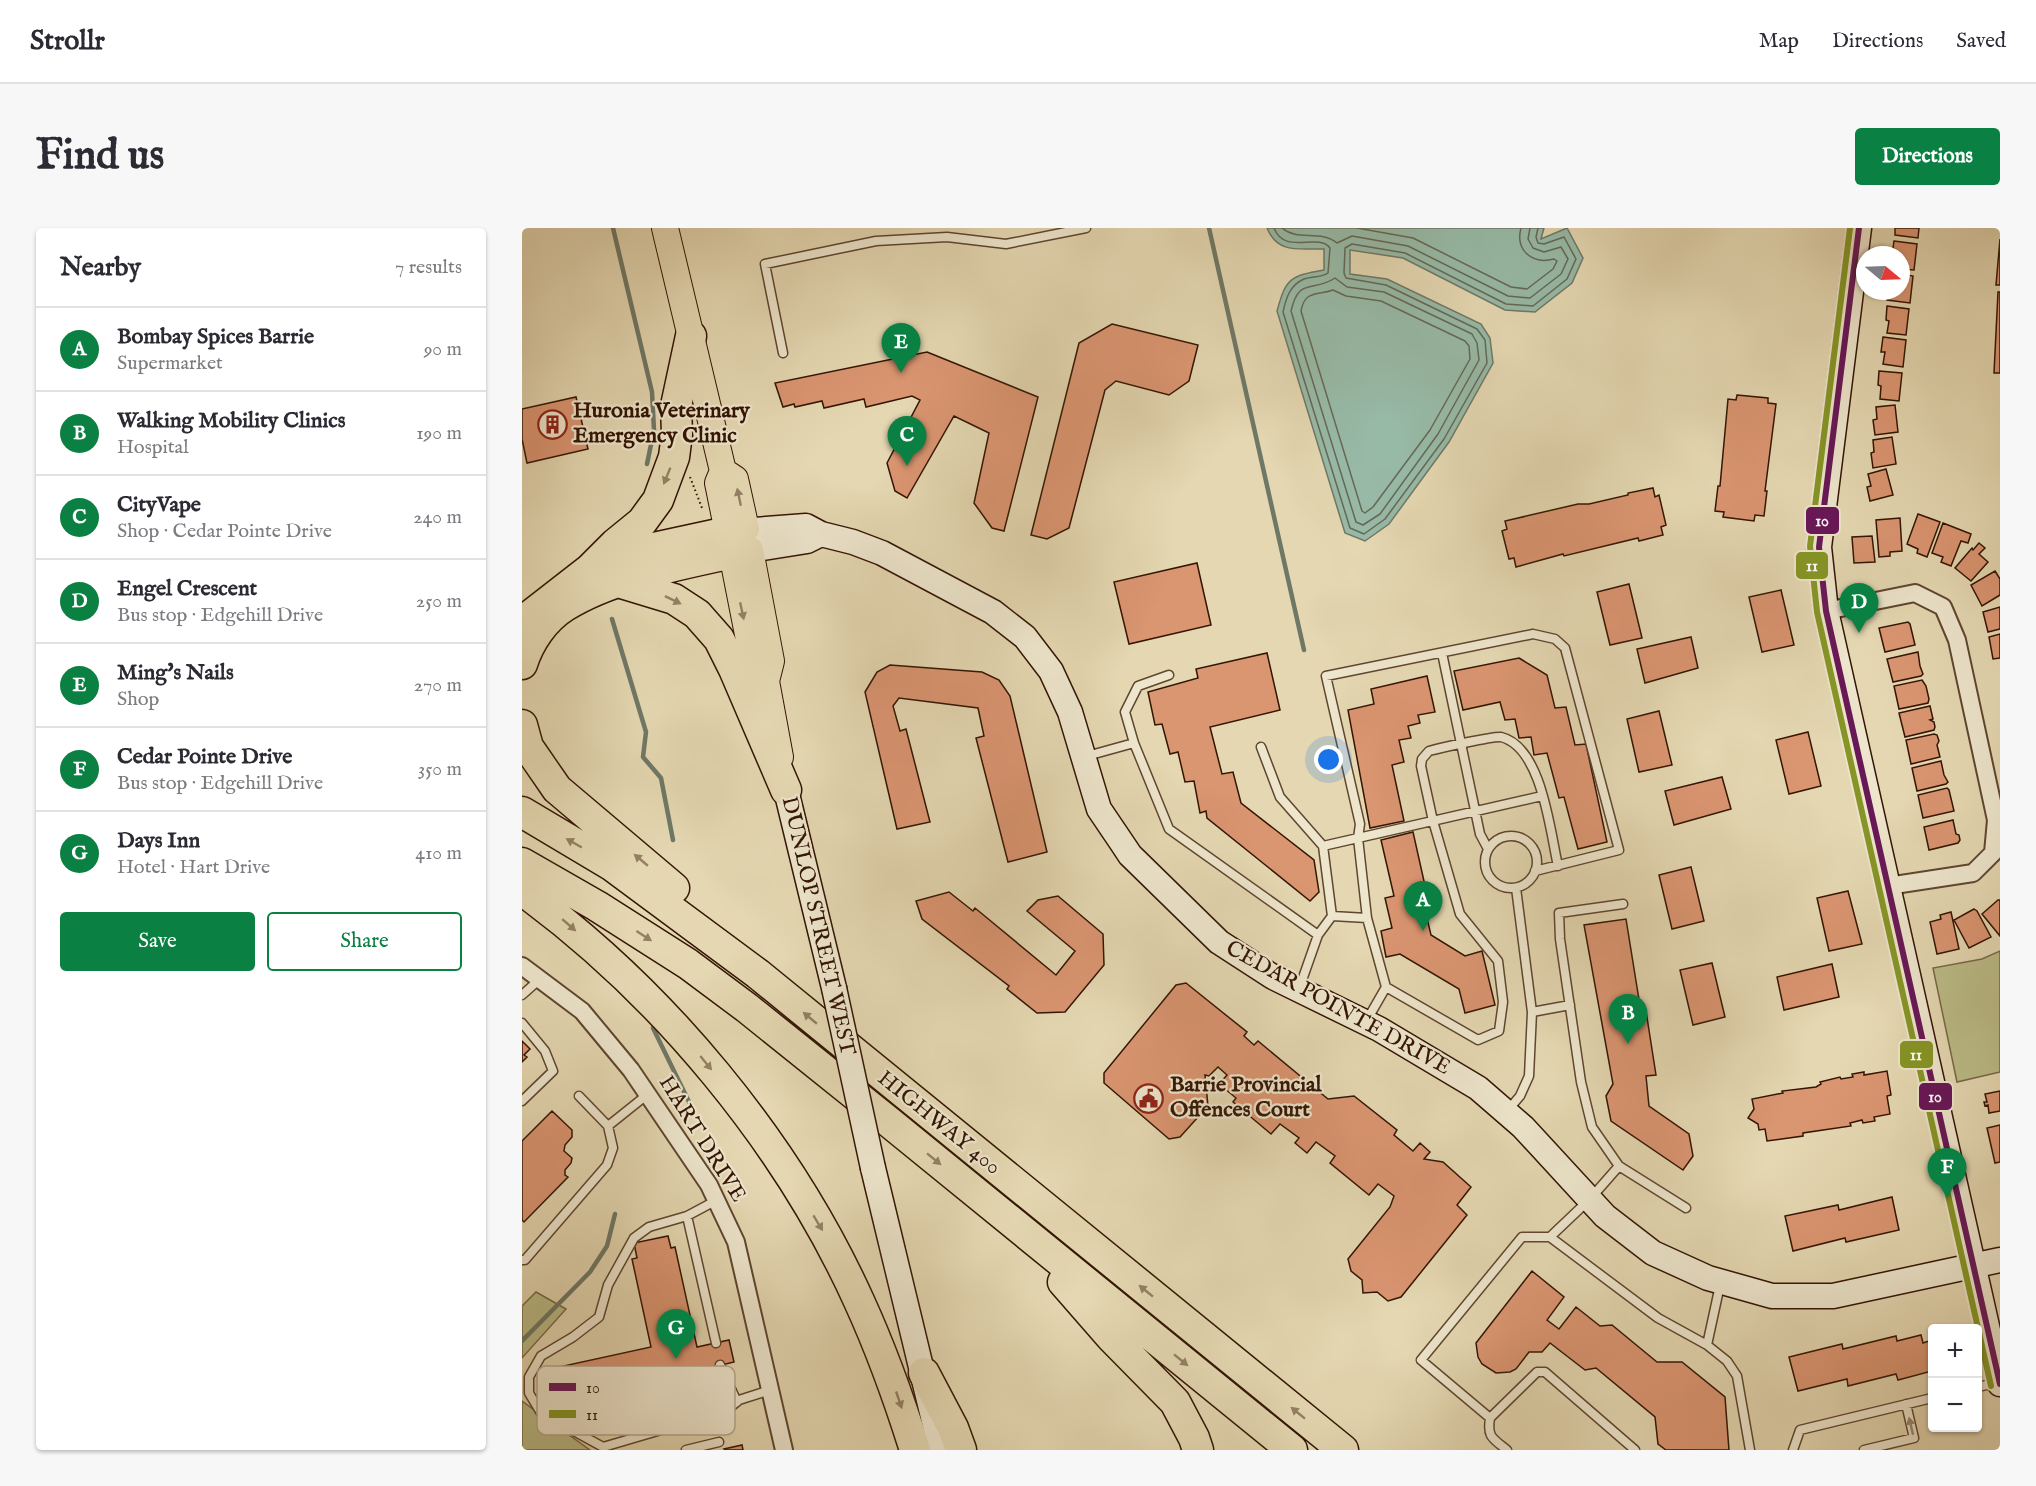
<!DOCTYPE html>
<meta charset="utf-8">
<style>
body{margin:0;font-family:"IM FELL English",serif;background:#f7f7f7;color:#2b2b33}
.controls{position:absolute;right:18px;bottom:18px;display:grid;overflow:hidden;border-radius:6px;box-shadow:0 2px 4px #0004}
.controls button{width:54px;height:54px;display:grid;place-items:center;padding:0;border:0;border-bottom:2px solid #e1e1e2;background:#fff;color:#2b2b33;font:30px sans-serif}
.compass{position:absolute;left:1334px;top:18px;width:54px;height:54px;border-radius:50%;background:#fff;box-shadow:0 2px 4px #0004;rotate:109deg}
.you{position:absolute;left:807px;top:532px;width:21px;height:21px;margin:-15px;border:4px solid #fff;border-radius:50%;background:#1a73e8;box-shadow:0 0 0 9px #1a73e833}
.badge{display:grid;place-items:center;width:39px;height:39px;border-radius:50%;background:#0b8043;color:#fff;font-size:20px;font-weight:700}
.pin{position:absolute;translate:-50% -50px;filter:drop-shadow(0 2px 3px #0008)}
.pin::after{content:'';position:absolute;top:32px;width:21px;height:18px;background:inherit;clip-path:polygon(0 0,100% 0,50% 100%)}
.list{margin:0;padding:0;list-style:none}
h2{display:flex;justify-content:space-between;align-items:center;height:78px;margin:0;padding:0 24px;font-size:26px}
h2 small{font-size:20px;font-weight:400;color:#7c7c81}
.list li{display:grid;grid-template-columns:39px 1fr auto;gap:18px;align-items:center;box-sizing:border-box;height:84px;padding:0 24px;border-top:2px solid #e1e1e2}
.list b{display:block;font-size:22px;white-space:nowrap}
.list p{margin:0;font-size:20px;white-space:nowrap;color:#7c7c81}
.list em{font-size:20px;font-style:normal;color:#7c7c81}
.actions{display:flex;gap:12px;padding:18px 24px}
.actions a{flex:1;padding:14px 0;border:2px solid #0b8043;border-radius:6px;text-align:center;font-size:21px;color:#0b8043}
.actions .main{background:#0b8043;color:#fff}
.map{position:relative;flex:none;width:1478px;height:1222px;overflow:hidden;border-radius:6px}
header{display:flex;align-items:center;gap:36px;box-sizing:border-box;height:84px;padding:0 30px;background:#fff;border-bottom:2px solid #e1e1e2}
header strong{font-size:28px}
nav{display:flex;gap:33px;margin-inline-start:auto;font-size:21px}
.intro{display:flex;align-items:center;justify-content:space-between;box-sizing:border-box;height:144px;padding:0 36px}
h1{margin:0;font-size:42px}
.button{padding:15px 27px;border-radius:6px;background:#0b8043;color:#fff;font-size:21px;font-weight:700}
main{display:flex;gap:36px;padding:0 36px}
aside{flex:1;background:#fff;border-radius:6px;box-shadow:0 2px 4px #0004}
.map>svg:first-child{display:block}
.green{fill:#bbbc87;stroke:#776846;stroke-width:1.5}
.water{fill:#97baa7;stroke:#6f7866;stroke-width:1.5}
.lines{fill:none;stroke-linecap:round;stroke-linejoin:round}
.shore{stroke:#656856;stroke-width:1.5}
.stream{stroke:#6f7866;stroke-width:4.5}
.building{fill:#da9571;stroke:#331504;stroke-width:1.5}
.lane-casing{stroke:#5f462f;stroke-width:11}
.street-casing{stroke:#5f462f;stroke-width:20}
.secondary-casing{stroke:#331504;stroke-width:27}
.primary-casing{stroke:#331504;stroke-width:28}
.highway-casing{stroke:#331504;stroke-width:33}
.path{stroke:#331504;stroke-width:2;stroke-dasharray:1.5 3;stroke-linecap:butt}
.lane{stroke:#ede5cc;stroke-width:8}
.street{stroke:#ede5cc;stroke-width:16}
.secondary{stroke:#ede5cc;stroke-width:24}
.primary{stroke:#e4d7b1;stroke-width:26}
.highway{stroke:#e4d7b1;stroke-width:30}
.secondary-bridge-casing{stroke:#331504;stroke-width:27;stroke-linecap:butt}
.secondary-bridge{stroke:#ede5cc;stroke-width:24}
.bus-1-casing{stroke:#ede5cc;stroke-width:10}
.bus-2-casing{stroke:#ede5cc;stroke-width:10}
.bus-1{stroke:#681757;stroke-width:6}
.bus-2{stroke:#869525;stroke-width:6}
.oneway{fill:#948063}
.oneway2{fill:#998772}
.labels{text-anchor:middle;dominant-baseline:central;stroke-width:4.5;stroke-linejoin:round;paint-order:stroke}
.poi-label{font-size:22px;font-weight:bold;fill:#331504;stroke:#ede5cc;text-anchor:start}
.street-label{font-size:22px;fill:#331504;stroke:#ede5cc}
.key{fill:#ede5cc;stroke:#b5a790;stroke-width:1.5}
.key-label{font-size:16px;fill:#331504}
.line-badge{stroke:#ede5cc;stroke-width:2}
.badge-label{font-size:16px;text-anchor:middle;font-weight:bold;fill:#fff}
</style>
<header>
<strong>Strollr</strong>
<nav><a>Map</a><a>Directions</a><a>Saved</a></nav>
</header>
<div class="intro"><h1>Find us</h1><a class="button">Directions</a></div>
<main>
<aside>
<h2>Nearby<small>7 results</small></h2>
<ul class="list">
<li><span class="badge">A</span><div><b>Bombay Spices Barrie</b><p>Supermarket</p></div><em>90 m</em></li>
<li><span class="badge">B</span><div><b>Walking Mobility Clinics</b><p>Hospital</p></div><em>190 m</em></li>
<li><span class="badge">C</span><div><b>CityVape</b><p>Shop · Cedar Pointe Drive</p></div><em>240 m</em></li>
<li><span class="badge">D</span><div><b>Engel Crescent</b><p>Bus stop · Edgehill Drive</p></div><em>250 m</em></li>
<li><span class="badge">E</span><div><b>Ming's Nails</b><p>Shop</p></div><em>270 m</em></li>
<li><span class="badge">F</span><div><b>Cedar Pointe Drive</b><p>Bus stop · Edgehill Drive</p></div><em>350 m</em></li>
<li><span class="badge">G</span><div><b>Days Inn</b><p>Hotel · Hart Drive</p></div><em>410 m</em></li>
</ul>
<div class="actions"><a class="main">Save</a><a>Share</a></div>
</aside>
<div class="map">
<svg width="1478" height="1222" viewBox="0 0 1478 1222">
<rect width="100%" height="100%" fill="#e4d7b1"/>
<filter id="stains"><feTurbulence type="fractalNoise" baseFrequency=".00333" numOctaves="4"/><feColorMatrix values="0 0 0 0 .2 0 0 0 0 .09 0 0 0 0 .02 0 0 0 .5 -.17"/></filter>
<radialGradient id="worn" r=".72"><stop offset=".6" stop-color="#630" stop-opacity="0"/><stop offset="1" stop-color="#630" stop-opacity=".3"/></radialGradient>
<path class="green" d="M1478,723V844L1435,854L1411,740L1460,731Z
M14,1064L44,1081L0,1130V1078Z
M0,1173L68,1222H0Z"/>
<path class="water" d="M745,0H1022L1019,11L1045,0L1061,30L1050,55L1013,84L983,82L881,30L828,22V46L865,51L959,96L968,110L971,135L927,214L867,296L843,313L823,305L755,83C764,50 768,48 802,42V21C779,20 756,27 745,0Z"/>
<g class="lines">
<path class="shore" d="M752,0C763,28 796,4 808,20L806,45C799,50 790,48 782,51C768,57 764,70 761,84L828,300L842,306L863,291L922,211L965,135L963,112L955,101L864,57L824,50L822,45L823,20L830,16L883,25L984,76L1011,78L1045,51L1054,31L1042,9L1022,16L1016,15L1014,9L1016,0
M760,0C776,14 798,1 815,15L830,8L886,18L986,68L1008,70L1039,46L1046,31L1039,19L1022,24L1011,20L1006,11L1008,0
M835,0L891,10L989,59L1005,61L1031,41L1035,33L1032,31C1010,37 993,22 999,0
M813,50L825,59L862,64L950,106L955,115L957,132L916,206L858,286L841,297L834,294L769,83C777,48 791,65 813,50Z
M811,62L824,68L859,73L943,113L947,118L948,131L908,202L851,279L843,285L840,283L779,83C783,62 794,68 811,62Z"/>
<path class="stream" d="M91,0L130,164L132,202L125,236
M687,0L782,422
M90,391L124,504L121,529L139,550L151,612
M131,800L170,880
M0,1113L68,1044L85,1018L93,986"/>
</g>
<path class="building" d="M1373,0H1397L1396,10L1373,7Z
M1478,11V57H1474Z
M1372,13L1395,16L1392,42L1379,41V27H1370Z
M1379,46L1391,48L1388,75L1365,72L1366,63H1379Z
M1476,64H1478V145H1472Z
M1365,78L1387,81L1384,107L1365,105L1367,93L1364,92Z
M590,96L676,117L667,153L647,167L594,153L583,162L547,300L525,311L509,307L557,115Z
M1361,109L1384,112L1381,139L1361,136L1363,124H1359Z
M405,124L516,169L482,303L470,300L452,275L467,205L432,188L385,270L373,263L365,235L398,172L390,168L344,179L342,171L302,180L300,173L273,179L272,176L261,179L253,155Z
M1357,143L1380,145L1377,173L1358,171L1359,158L1356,157Z
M1215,167L1246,170V175L1254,176L1243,263H1245L1242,288L1233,287L1232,293L1201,289L1202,284L1193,283L1196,258H1198L1206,171L1214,172Z
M54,169L66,221L5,235L0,211V181Z
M1373,177L1376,204L1353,207L1351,192L1355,191L1354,179Z
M1370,209L1374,236L1351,240L1349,225L1352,224L1351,212Z
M1364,241L1371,267L1348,273L1345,259L1349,258L1346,246Z
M1131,260L1133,269L1137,267L1144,297L1139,299L1141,307L1117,313L1116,310L1042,328L1041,326L994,339L992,330L987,331L980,303L985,301L983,293L1056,276H1067L1106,267V265Z
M1396,286L1418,294L1405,329L1395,325L1396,321L1385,316Z
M1378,290L1380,323L1368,324V328L1357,329L1354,292Z
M1421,295L1449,306L1446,315L1439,313L1429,338L1419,334L1421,329L1410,325Z
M1350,308L1353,334L1332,335L1330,309Z
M1457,315L1463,320L1457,326L1466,334L1449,353L1433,340L1450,320L1451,322Z
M675,335L689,397L607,416L592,354Z
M1473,343L1478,351V367L1460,378L1449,357Z
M1107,356L1120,410L1088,417L1075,364Z
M1259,362L1272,417L1240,424L1227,369Z
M1478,379V401L1466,404L1461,384Z
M1386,394L1388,396L1393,417L1363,424L1357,400Z
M1478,406V430L1471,431L1467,409Z
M1169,409L1176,440L1123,455L1115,421Z
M1396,424L1398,438L1401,446L1399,448L1371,454L1365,431Z
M745,425L758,482L688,499L700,546L711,544L719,575L792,632L797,664L788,673L685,590L684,583L678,585L672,553L663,554L656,524L648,526L640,496L633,497L626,464L676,450L674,441Z
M997,430L1025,447L1033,480L1044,479L1053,517L1064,516L1085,614L1056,621L1042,569L1037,570L1025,525L1012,527L1009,509L997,510L993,491L983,492L978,474L941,482L932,443Z
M368,437L460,444L477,452L488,468L525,624L486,634L454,510L462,508L456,480L377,470L371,478L378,503L384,501L408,594L375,601L343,464L355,444Z
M905,448L913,484L896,487L898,495L886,498L889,510L877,512L882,534L870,537L882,593L848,600L826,482L852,476L849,461Z
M1400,452L1404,458L1407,471L1406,475L1377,481L1372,458Z
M1408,478L1411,491L1408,492L1412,494L1413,499L1412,502L1383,509L1377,485Z
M1137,483L1150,537L1117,544L1105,491Z
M1286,504L1299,558L1267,566L1254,512Z
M1412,506L1415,507L1417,513L1415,517L1418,529L1389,536L1384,512Z
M1419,533L1422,547L1426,554L1424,556L1395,563L1390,540Z
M1200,549L1209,581L1152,597L1143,563Z
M1425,560L1427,562L1432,583L1401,590L1396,567Z
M1431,592L1434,606L1437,607L1438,612L1436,615L1407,622L1402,599Z
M891,604L908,680L903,682L909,707L943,728L960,723L973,777L943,785L937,761L878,726L864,729L859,703L870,700L863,670L872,668L859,612Z
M1169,639L1182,693L1150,701L1137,647Z
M1326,663L1340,716L1307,723L1295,670Z
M427,664L451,683L453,680L534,747L553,723L505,683L516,672L536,668L581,706L582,737L543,784L515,785L485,761L487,758L400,691L394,673Z
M1476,672H1478V708L1460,686Z
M1452,681L1455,683L1469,709L1447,720L1432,692Z
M1429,684L1437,721L1415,726L1408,694L1419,691L1418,687Z
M1104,691L1119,784L1124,783L1134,847L1124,848L1127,878L1167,906L1171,928L1161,942L1089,893L1084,868L1091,856L1062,697Z
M1190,735L1203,789L1171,797L1158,742Z
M1310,736L1317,769L1262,782L1255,749Z
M664,755L725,804L722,808L732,817L736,813L806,871L832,868L875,902L872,907L891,923L898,915L908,924L902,931L921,934L949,959L935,977L945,987L879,1069L866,1073L855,1064L841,1065L840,1052L829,1043L826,1031L868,979L872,968L856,956L847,967L808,935L813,928L794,914L785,925L773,915L777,910L758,896L749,906L711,874L714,870L697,856L705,847L696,839L687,848L683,847L686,878L658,909L647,911L582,855V845L654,757Z
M0,813L8,821L2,827L5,829L0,834Z
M1365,843L1369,867L1365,868L1368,886L1352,889L1353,893L1341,895L1340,892L1328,895L1329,898L1281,905V908L1245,913L1243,901L1237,902L1236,896L1226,890L1232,881L1230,871L1261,865L1260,863L1294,859L1299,856L1298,854L1318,849L1319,851L1331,849L1330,846L1342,844V847Z
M1478,863V883L1467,885L1466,877L1463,878L1462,874H1465L1463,866Z
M30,883L50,902V909L43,917L42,923L50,930L49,935L43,942V947L46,949L2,994L0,992V913Z
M1478,897V934L1473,935L1465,900Z
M1370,969L1377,1002L1324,1014L1323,1010L1271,1023L1263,988L1316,977L1317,982Z
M146,1008L149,1020L153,1019L175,1119L207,1112L212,1134L183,1141L188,1162L179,1164L180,1168L166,1172L165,1167L152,1170L149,1156L47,1179L46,1174L39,1175L32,1145L38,1143L37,1139L129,1119L110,1031L115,1030L112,1015Z
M1010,1043L1042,1069L1025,1092L1037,1101L1054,1079L1078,1098L1090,1097L1135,1134H1160L1203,1169L1207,1222H1144L1136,1216L1133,1189L1074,1140L1063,1142L1028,1115L1020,1124H1007L994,1141L988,1144L974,1145L960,1136L956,1129L954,1115Z
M1399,1107L1401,1115L1410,1112V1143L1376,1152L1374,1146L1326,1158L1325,1151L1276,1163L1267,1129L1320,1116L1321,1121L1374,1108L1375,1113Z
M220,1217L221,1222H203L202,1221Z"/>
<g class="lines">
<defs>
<path id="lane" d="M261,125L243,36L354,13L425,9L484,16L564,0
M920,425L958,606L966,621
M647,447L616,458L603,484L612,515L647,601L796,707
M739,519L758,569L801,618L810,688L796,707L778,758
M565,528L612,515
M963 634a26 26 0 1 1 52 0a26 26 0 1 1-52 0Z
M801,618L1020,568
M1013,643L1097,622L1043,420L1033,411L1011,406L804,448L838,596L836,610L845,690L864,759L956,812L977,803L981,774L976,733L938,686L911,593L899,538L900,531L907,523C918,520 971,508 979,509C1020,519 1028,603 1036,638
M994,660L1010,784
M810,688L845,690
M0,767L18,751
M845,792L864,759
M0,795L23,823L31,843L0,873
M57,868L86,898
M986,882L998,868L1007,848L1010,784L1048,777
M1097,938L1070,899L1059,854L1038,711L1037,685L1101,676
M195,972L165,988L127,999L112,1010L86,1057L77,1089L51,1109L19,1128L7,1149V1165L19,1185L81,1219L204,1183L217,1172L248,1162
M1164,980L1097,938L1068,971L1028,1009L1136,1090L1185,1117L1198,1057
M165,988L194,1115
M0,1032H3L85,937L91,920L86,898L126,866
M1185,1117L1205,1133L1215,1148L1228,1222
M198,1137L215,1174
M1456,1159L1477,1154
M968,1190L1015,1144H1023L1113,1222
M164,1222L197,1214
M985,1222C970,1210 965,1209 968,1190L899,1132L1000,1009H1028
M1271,1222L1278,1202L1410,1170
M1342,1222L1392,1210L1384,1176"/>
<path id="street" d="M1304,383L1393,365L1421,379L1435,412L1474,592L1471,625L1451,645L1366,658
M0,738L60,783L109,842L187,957L214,1014L262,1222"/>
<path id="secondary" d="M1337,0L1297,319L1304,383L1478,1156
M299,306L285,313L210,325L206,304L284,298L299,306L331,314L360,325L471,384L503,409L529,443L548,484L577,581L600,615L608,627L697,714L751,749L857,801L956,860L1001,899L1083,988L1131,1025L1186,1050L1250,1068H1311L1478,1032
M264,562L312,760
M351,940L419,1222"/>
<path id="primary" d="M143,0L201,243L196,255L206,304
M201,243L213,251L224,301
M228,322L249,433L244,453L258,529
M210,325L232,437L244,453"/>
<path id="highway" d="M79,337L109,325L206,304
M96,354L152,371L175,386L197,411L212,441L264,562
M0,394L68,341L93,316L120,294L136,272L152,229L155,206L154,178L169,108
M0,436C7,414 22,391 43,378C90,349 156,337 210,325
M0,497L6,519L35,561L152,660
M0,584L89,637L236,746L821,1222
M0,635L75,678L166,736L225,780L367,894L770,1222
M0,662C140,764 265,914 337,1073C359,1121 377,1171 393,1222
M541,1054L589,1109L653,1174L672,1210L676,1222
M402,1145L431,1200L439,1222"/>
</defs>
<use href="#lane" class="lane-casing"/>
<use href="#street" class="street-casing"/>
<use href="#secondary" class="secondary-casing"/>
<use href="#primary" class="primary-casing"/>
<use href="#highway" class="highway-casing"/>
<path class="path" d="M168,249L180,280"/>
<use href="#lane" class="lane"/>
<use href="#street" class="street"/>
<use href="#secondary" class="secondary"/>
<use href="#primary" class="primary"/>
<use href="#highway" class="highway"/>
<defs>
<path id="secondary-bridge" d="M312,760L351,940"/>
</defs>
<use href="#secondary-bridge" class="secondary-bridge-casing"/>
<use href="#secondary-bridge" class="secondary-bridge"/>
<defs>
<path id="bus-1" d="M1337,0L1297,319L1304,383L1478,1156"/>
<path id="bus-2" d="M1328,0L1288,318L1295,384L1469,1158"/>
</defs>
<use href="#bus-1" class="bus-1-casing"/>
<use href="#bus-2" class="bus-2-casing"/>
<use href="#bus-1" class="bus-1"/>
<use href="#bus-2" class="bus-2"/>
</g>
<defs><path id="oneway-solid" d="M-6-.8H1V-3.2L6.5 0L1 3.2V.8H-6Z" transform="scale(1.5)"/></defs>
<g class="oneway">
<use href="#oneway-solid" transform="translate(145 248) rotate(112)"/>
<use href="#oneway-solid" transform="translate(217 269) rotate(-102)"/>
<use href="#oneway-solid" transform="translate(151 372) rotate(26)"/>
<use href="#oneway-solid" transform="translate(220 383) rotate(78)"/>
<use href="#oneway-solid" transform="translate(52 615) rotate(-150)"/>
<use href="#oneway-solid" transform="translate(119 632) rotate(-140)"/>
<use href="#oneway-solid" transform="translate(47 697) rotate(41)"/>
<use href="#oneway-solid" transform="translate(122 708) rotate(33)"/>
<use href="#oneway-solid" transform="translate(288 790) rotate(-140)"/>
<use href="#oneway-solid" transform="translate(184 835) rotate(51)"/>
<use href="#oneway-solid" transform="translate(412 931) rotate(39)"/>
<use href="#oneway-solid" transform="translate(296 995) rotate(59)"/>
<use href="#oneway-solid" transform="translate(624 1063) rotate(-141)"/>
<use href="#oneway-solid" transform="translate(659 1132) rotate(39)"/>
<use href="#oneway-solid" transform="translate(377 1172) rotate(71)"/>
<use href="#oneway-solid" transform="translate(776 1185) rotate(-141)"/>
</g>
<use class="oneway2" href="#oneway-solid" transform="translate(1389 1198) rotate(-103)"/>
<defs>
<symbol id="building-ring" viewBox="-11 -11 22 22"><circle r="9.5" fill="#ede5cc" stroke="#8f2418" stroke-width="1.5"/><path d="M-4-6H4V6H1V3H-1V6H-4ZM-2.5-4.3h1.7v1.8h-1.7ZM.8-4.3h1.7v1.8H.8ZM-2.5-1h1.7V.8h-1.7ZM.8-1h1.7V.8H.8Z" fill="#8f2418"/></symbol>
<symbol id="civic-ring" viewBox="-11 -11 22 22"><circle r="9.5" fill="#ede5cc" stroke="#8f2418" stroke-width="1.5"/><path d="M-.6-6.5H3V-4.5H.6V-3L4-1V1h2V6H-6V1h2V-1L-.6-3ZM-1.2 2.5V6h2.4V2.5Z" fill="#8f2418"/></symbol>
</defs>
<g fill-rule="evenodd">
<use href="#building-ring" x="14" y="180" width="33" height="33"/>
<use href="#civic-ring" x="610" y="854" width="33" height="33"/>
</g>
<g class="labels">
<g class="poi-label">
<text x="51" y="183">Huronia Veterinary<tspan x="51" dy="25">Emergency Clinic</tspan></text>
<text x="648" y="857">Barrie Provincial<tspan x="648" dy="25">Offences Court</tspan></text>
</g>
<g class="street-label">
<text transform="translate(296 698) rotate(77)">DUNLOP STREET WEST</text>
<text transform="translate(816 780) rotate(29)">CEDAR POINTE DRIVE</text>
<text transform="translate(417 895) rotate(39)">HIGHWAY 400</text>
<text transform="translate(180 911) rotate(58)">HART DRIVE</text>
</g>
</g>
<rect x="15" y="1138" width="198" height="69" rx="9" class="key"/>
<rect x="27" y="1155" width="27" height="8" fill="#681757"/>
<rect x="27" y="1182" width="27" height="8" fill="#869525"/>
<g class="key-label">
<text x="64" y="1165">10</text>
<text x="64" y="1192">11</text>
</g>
<g class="line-badge">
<rect x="1283" y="278" width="35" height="29" rx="6" fill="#681757"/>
<rect x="1273" y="323" width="34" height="29" rx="6" fill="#869525"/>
<rect x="1377" y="812" width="35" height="29" rx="6" fill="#869525"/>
<rect x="1396" y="854" width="35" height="29" rx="6" fill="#681757"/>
</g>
<g class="badge-label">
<text x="1300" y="298">10</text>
<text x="1290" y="343">11</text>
<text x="1394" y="832">11</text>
<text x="1413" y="874">10</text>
</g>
<rect width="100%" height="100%" filter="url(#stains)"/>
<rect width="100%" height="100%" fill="url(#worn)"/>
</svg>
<div class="controls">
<button>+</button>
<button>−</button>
</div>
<svg class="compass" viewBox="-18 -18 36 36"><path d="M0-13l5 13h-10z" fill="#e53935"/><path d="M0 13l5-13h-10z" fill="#7c7c81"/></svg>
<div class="you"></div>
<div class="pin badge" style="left:901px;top:703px">A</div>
<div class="pin badge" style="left:1106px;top:816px">B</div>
<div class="pin badge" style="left:385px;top:238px">C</div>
<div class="pin badge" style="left:1337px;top:405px">D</div>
<div class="pin badge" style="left:379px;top:145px">E</div>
<div class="pin badge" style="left:1425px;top:970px">F</div>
<div class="pin badge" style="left:154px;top:1131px">G</div>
</div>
</main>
